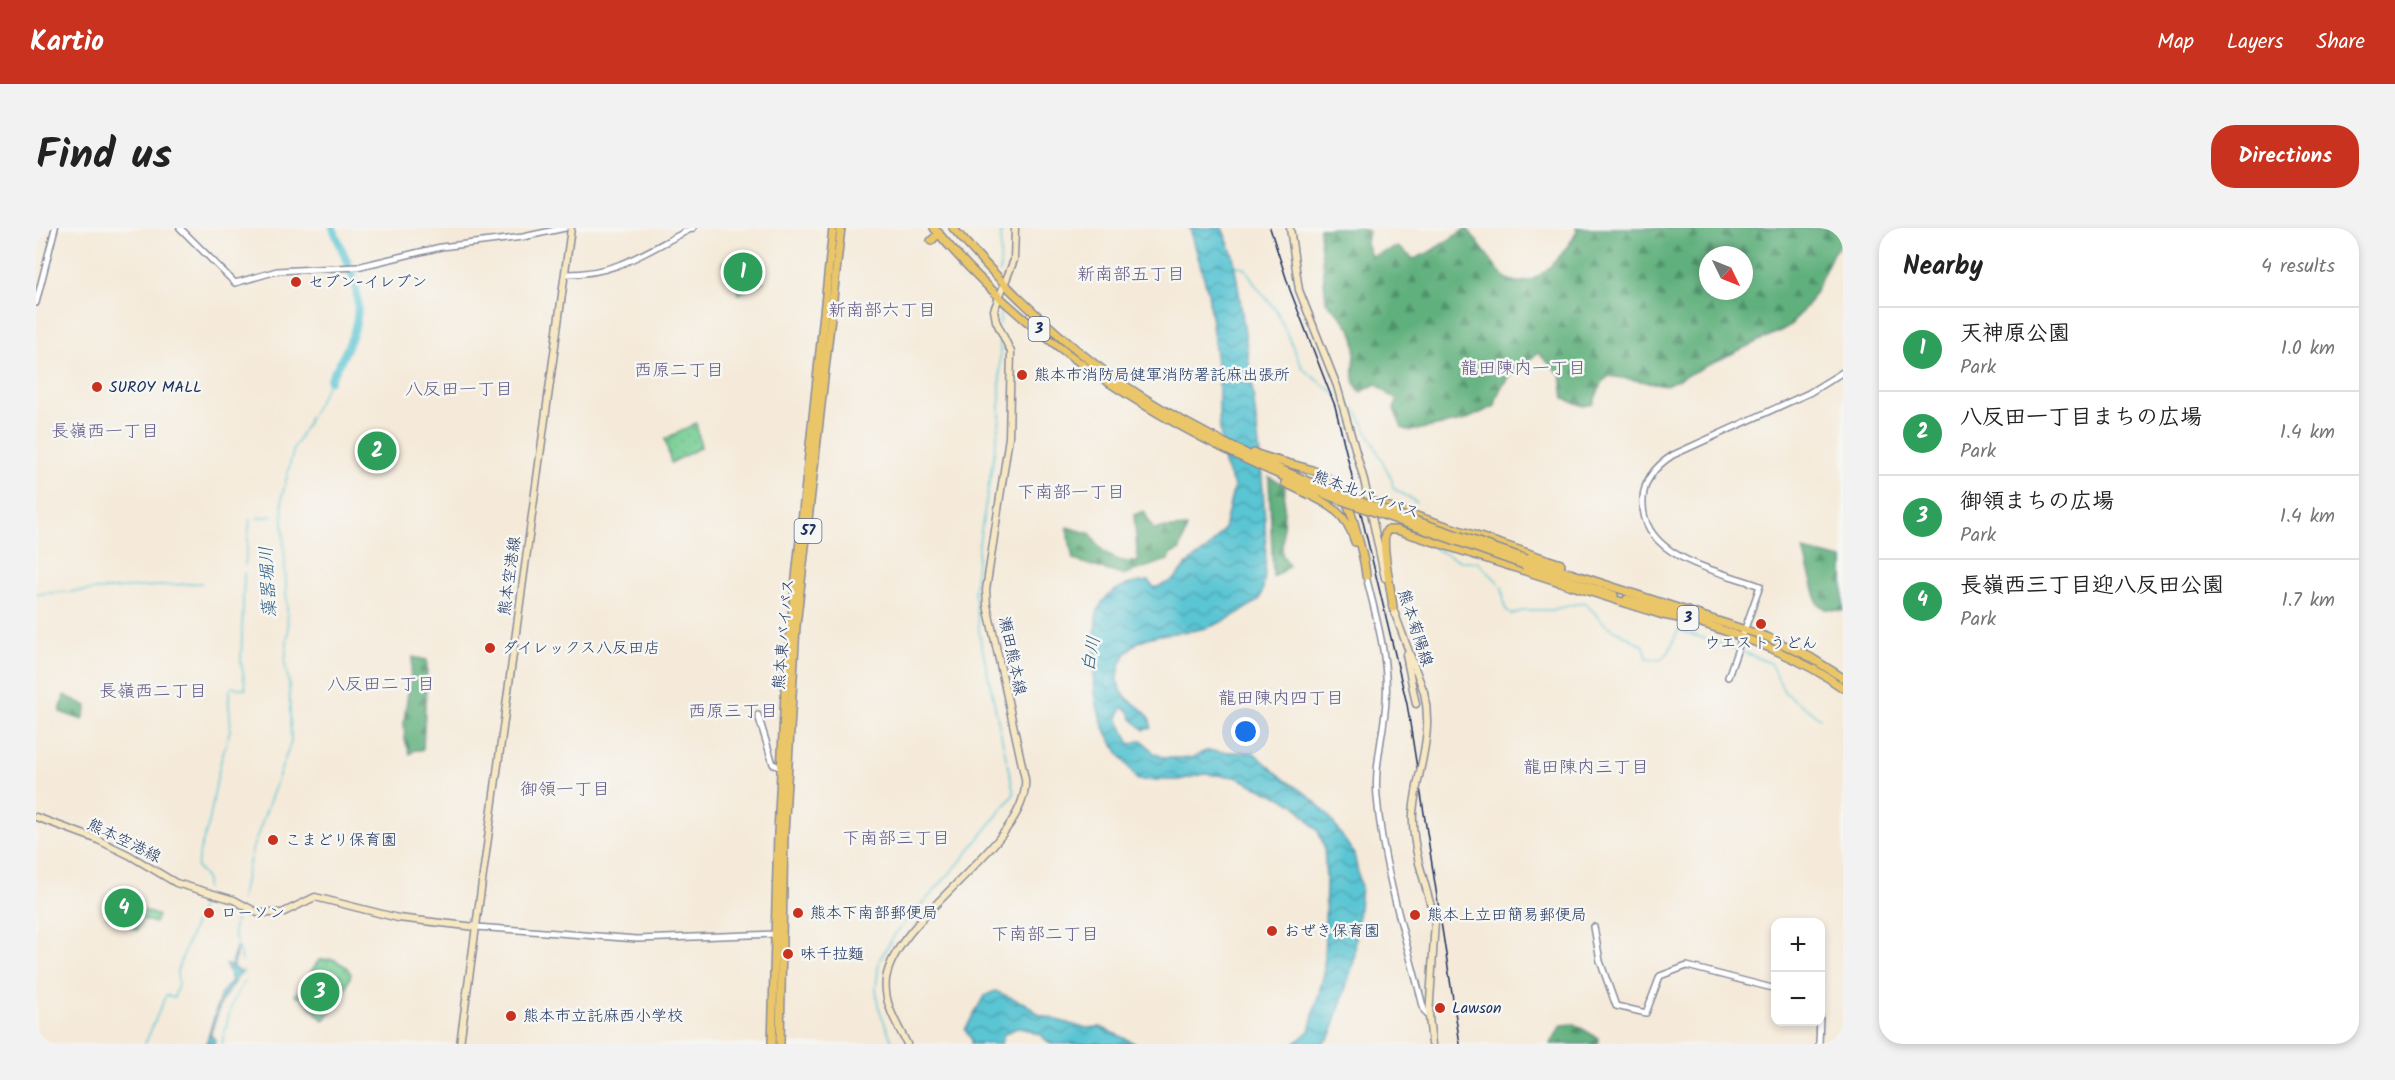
<!DOCTYPE html>
<meta charset="utf-8">
<style>
body{margin:0;font-family:Kalam,"Klee One",sans-serif;background:#f2f2f2;color:#222}
.controls{position:absolute;right:18px;bottom:18px;display:grid;overflow:hidden;border-radius:12px;box-shadow:0 3px 9px #0003}
.controls button{width:54px;height:54px;display:grid;place-items:center;padding:0;border:0;border-bottom:2px solid #e0e0e0;background:#fff;color:#222;font:30px sans-serif}
.compass{position:absolute;left:1663px;top:18px;width:54px;height:54px;border-radius:50%;background:#fff;box-shadow:0 3px 9px #0003;rotate:133deg}
.you{position:absolute;left:1210px;top:504px;width:21px;height:21px;margin:-15px;border:4px solid #fff;border-radius:50%;background:#1a73e8;box-shadow:0 0 0 9px #1a73e833}
.badge{display:grid;place-items:center;width:39px;height:39px;border-radius:50%;background:#c8321e;color:#fff;font-size:20px;font-weight:700}
.pin{position:absolute;translate:-50% -50%;border:3px solid #fff;box-shadow:0 2px 6px #0006}
.list{margin:0;padding:0;list-style:none}
h2{display:flex;justify-content:space-between;align-items:center;height:78px;margin:0;padding:0 24px;font-size:26px}
h2 small{font-size:20px;font-weight:400;color:#767676}
.list li{display:grid;grid-template-columns:39px 1fr auto;gap:18px;align-items:center;box-sizing:border-box;height:84px;padding:0 24px;border-top:2px solid #e0e0e0}
.list b{display:block;font-size:22px;white-space:nowrap}
.list p{margin:0;font-size:20px;white-space:nowrap;color:#767676}
.list em{font-size:20px;font-style:normal;color:#767676}
.map{position:relative;flex:none;width:1807px;height:816px;overflow:hidden;border-radius:24px}
header{display:flex;align-items:center;gap:36px;box-sizing:border-box;height:84px;padding:0 30px;background:#c8321e;color:#fff}
header strong{font-size:28px}
nav{display:flex;gap:33px;margin-inline-start:auto;font-size:21px}
.intro{display:flex;align-items:center;justify-content:space-between;box-sizing:border-box;height:144px;padding:0 36px}
h1{margin:0;font-size:42px}
.button{padding:15px 27px;border-radius:24px;background:#c8321e;color:#fff;font-size:21px;font-weight:700}
main{display:flex;gap:36px;padding:0 36px}
aside{flex:1;background:#fff;border-radius:24px;box-shadow:0 3px 9px #0003}
.map>svg:first-child{display:block}
.forest{fill:url(#forest-firs);stroke:#3e706e;stroke-width:1.5;fill-rule:evenodd}
.park{fill:url(#park-dots);stroke:#487e78;stroke-width:1.5}
.water{fill:url(#water-waves);stroke:#3a7a98;stroke-width:1.5}
.lines{fill:none;stroke-linecap:round;stroke-linejoin:round}
.stream{stroke:#5ac5d3;stroke-width:1.5}
.river{stroke:#5ac5d3;stroke-width:8}
.tertiary-casing{stroke:#888c9c;stroke-width:8}
.secondary-casing{stroke:#888c9c;stroke-width:9}
.trunk-casing{stroke:#888c9c;stroke-width:10}
.tertiary{stroke:#fff;stroke-width:5}
.secondary{stroke:#f7e8c3;stroke-width:6}
.trunk{stroke:#ebc669;stroke-width:7}
.rail{stroke:#1b2f5e;stroke-width:1.5}
.secondary-bridge-casing{stroke:#888c9c;stroke-width:9;stroke-linecap:butt}
.trunk-bridge-casing{stroke:#888c9c;stroke-width:10;stroke-linecap:butt}
.secondary-bridge{stroke:#f7e8c3;stroke-width:6}
.trunk-bridge{stroke:#ebc669;stroke-width:7}
.poi-dot{fill:#c8321e;stroke:#f6f6f2;stroke-width:2}
.labels{text-anchor:middle;dominant-baseline:central;stroke-width:5;stroke-linejoin:round;paint-order:stroke}
.shield{fill:#f6f6f2;stroke:#5d6b8a;stroke-width:1.5}
.shield-label{font-size:15px;font-weight:bold;fill:#1b2f5e}
.poi-label{font-size:16px;fill:#1b2f5e;stroke:#f6f6f2;text-anchor:start}
.street-label{font-size:16px;fill:#1b2f5e;stroke:#f6f6f2}
.neighbourhood-label{font-size:18px;fill:#645b87;stroke:#f6f6f2}
.water-label{font-size:18px;font-style:italic;fill:#2e5c81;stroke:#f6f6f2}
</style>
<header>
<strong>Kartio</strong>
<nav><a>Map</a><a>Layers</a><a>Share</a></nav>
</header>
<div class="intro"><h1>Find us</h1><a class="button">Directions</a></div>
<main>
<div class="map">
<svg width="1807" height="816" viewBox="0 0 1807 816">
<defs>
<pattern id="forest-firs" width="22" height="20" patternUnits="userSpaceOnUse" patternTransform="scale(1.5)"><rect width="22" height="20" fill="#60b07d"/><path d="M5 1l3.5 6h-7zM16 11l3.5 6h-7z" fill="#4e906a"/></pattern>
<pattern id="park-dots" width="8" height="8" patternUnits="userSpaceOnUse" patternTransform="scale(1.5)"><rect width="8" height="8" fill="#75cd93"/><path d="M2 2h.1M6 6h.1" fill="none" stroke="#65b081" stroke-width="1.8" stroke-linecap="round"/></pattern>
<pattern id="water-waves" width="16" height="10" patternUnits="userSpaceOnUse" patternTransform="scale(1.5)"><rect width="16" height="10" fill="#5ac5d3"/><path d="M0 5q4-4 8 0t8 0" fill="none" stroke="#4aa0ae"/></pattern>
</defs>
<rect width="100%" height="100%" fill="#f6f6f2"/>
<filter id="ink" filterUnits="userSpaceOnUse"><feTurbulence type="fractalNoise" baseFrequency=".0167" numOctaves="2"/><feDisplacementMap in="SourceGraphic" scale="12" xChannelSelector="R" yChannelSelector="G"/><feConvolveMatrix kernelMatrix="1 2 1 2 8 2 1 2 1" color-interpolation-filters="sRGB"/></filter>
<filter id="wash" filterUnits="userSpaceOnUse"><feTurbulence type="fractalNoise" baseFrequency=".008" numOctaves="4" result="noise"/><feDisplacementMap in="SourceGraphic" scale="24" xChannelSelector="R" yChannelSelector="G"/><feGaussianBlur stdDeviation="1.35" result="paint"/><feColorMatrix in="noise" values="0 0 0 0 0 0 0 0 0 0 0 0 0 0 0 0 0 1.4 0 .05"/><feComposite in="paint" operator="in"/></filter>
<g filter="url(#wash)">
<rect width="100%" height="100%" fill="#f5ead9"/>
<path class="forest" d="M1283,0H1322L1332,3L1330,15L1335,28L1362,19L1378,31L1392,25L1431,0L1466,47C1495,72 1528,25 1541,4L1540,0H1807V14L1797,25L1775,72L1755,97L1746,102L1630,157L1573,148L1565,156L1557,176L1548,178L1528,171L1525,147L1502,125C1482,141 1463,151 1459,178L1427,193L1374,203L1366,200L1358,181L1361,173L1340,156L1325,164C1309,148 1325,126 1317,106C1311,93 1300,83 1290,73ZM1672,27H1708V63H1672Z
M1233,249L1249,257L1246,326L1253,338L1237,349Z
M1108,283L1117,301L1151,299L1144,322L1135,326L1132,332L1086,347L1037,332L1031,299L1055,306C1064,325 1080,335 1102,334L1098,287Z
M1767,322L1807,331V383L1790,381L1782,376Z
M377,429L391,432V441L387,522H379L374,526L369,512L368,493Z
M28,467L51,478L47,492L24,484Z
M1538,796L1562,810V816H1514L1526,797Z"/>
<path class="park" d="M715,31L727,54L703,66L687,34Z
M660,195L665,219L635,235L629,211Z
M332,206L356,215L355,232L343,231L340,241L324,235Z
M80,671L122,688L119,695L106,691L101,702L71,689Z
M297,731L311,739L315,746L310,762L288,793L267,771L259,767L283,732Z"/>
<path class="water" d="M1154,0H1186L1197,27C1206,82 1245,335 1223,372C1207,382 1188,395 1170,400C1139,408 1098,400 1085,435C1083,441 1081,451 1083,458C1088,476 1116,479 1115,500L1108,502L1096,491L1093,483L1086,479L1082,490L1094,516L1106,512L1118,525L1128,530H1155L1170,523L1218,525L1249,552L1272,567L1292,587L1318,626L1325,659L1318,733L1295,807L1286,816H1258L1273,803L1288,746L1290,651L1288,618L1282,603L1258,576L1200,549L1169,546L1143,552H1102C1088,533 1073,514 1065,492C1054,462 1059,421 1060,389C1066,364 1088,355 1112,353L1119,360L1138,352L1151,336L1173,320L1188,301L1198,258L1188,236L1183,193V152L1172,64Z
M201,717L197,740L205,744L185,774L175,804V808L179,811V816H170L185,766L196,752L190,737L195,738Z
M959,763L990,776L1004,787L1048,800L1065,799L1100,816H1015L1004,807L983,799L968,806L965,816H935V811L929,802L948,768Z"/>
<g class="lines">
<path class="stream" d="M1199,37L1209,40L1221,59L1240,82L1267,141L1301,167
M964,45L965,0
M964,74V96
M1307,171L1323,187L1356,252L1357,260L1380,274
M221,290L237,288
M1399,321L1425,333L1442,334L1463,355
M209,337L214,291
M1466,359L1469,380L1475,387L1489,382H1515L1548,374L1570,397L1608,418L1611,430L1624,432L1633,424L1642,402L1700,421
M0,366L166,355
M1705,423L1734,435L1749,465L1784,490
M196,459L210,461L205,435L208,345
M192,509C199,492 189,478 194,461
M170,660V651L161,639C162,623 169,610 173,594C179,566 181,540 191,512
M205,671L216,622L255,514L253,456L249,436L252,404L246,268L258,220L294,152
M203,680L197,703L206,733
M207,742V745
M109,816L130,767L138,770L142,756L141,743L169,668
M186,816C191,794 195,770 210,752
M857,816L842,778L840,760L843,733L859,706L924,634L978,566L944,410L938,363L943,315L964,190V107"/>
<path class="river" d="M297,0L312,36
M294,152C315,114 332,88 315,44"/>
</g>
</g>
<g filter="url(#ink)">
<g class="lines">
<defs>
<path id="tertiary" d="M144,0L199,55L241,43L321,39L405,19L487,9L529,0
M529,46C582,47 611,22 657,0
M0,75L19,0
M1330,348C1340,389 1353,431 1350,473C1348,505 1338,537 1341,569C1347,642 1370,711 1388,782L1393,789
M1692,449L1724,358C1682,342 1603,330 1607,271C1608,251 1621,237 1637,227L1773,165L1807,144
M722,487L737,536L745,540
M440,699L601,711L740,706
M1558,699L1564,733L1580,778L1610,785L1624,748L1651,738L1740,761
M1783,816L1784,788"/>
<path id="secondary" d="M1254,0L1263,62L1301,158L1328,252L1349,350
M1356,378L1388,464
M1370,427L1380,476
M0,589L60,611L93,627L140,655L198,672L222,685H246L279,669L362,690L440,699
M1383,635L1399,693L1393,789L1396,816
M424,816L535,0
M871,816C861,796 847,775 850,751C860,687 995,614 989,551L951,377L950,362L973,209L975,124L960,93L958,82L978,32L979,0"/>
<path id="trunk" d="M898,0C1001,125 1148,210 1296,269
M917,0C970,61 1036,125 1105,168C1166,207 1231,236 1297,264
M895,13L903,5
M1218,225C1275,246 1303,233 1320,302C1324,317 1329,333 1330,348
M1249,255C1280,271 1309,277 1319,314
M1332,272L1525,336
M1491,331L1731,409L1774,429L1807,450
M1488,337L1578,367
M1591,371L1641,386
M1357,380C1356,364 1343,311 1351,302H1361L1627,387L1663,394
M1660,393C1712,411 1762,427 1807,460
M736,816L742,605L750,444L797,0
M744,816L748,606L760,398L805,0"/>
</defs>
<use href="#tertiary" class="tertiary-casing"/>
<use href="#secondary" class="secondary-casing"/>
<use href="#trunk" class="trunk-casing"/>
<use href="#tertiary" class="tertiary"/>
<use href="#secondary" class="secondary"/>
<use href="#trunk" class="trunk"/>
<path class="rail" d="M1234,0L1254,62L1299,178L1371,476L1424,816"/>
<defs>
<path id="secondary-bridge" d="M1383,635C1379,618 1376,602 1377,585C1381,541 1398,510 1388,464"/>
<path id="trunk-bridge" d="M1297,264L1491,331
M1296,269L1488,337"/>
</defs>
<use href="#secondary-bridge" class="secondary-bridge-casing"/>
<use href="#trunk-bridge" class="trunk-bridge-casing"/>
<use href="#secondary-bridge" class="secondary-bridge"/>
<use href="#trunk-bridge" class="trunk-bridge"/>
</g>
</g>
<g class="poi-dot">
<circle cx="260" cy="54" r="6"/>
<circle cx="986" cy="147" r="6"/>
<circle cx="61" cy="159" r="6"/>
<circle cx="1725" cy="396" r="6"/>
<circle cx="454" cy="420" r="6"/>
<circle cx="237" cy="612" r="6"/>
<circle cx="173" cy="685" r="6"/>
<circle cx="762" cy="685" r="6"/>
<circle cx="1379" cy="687" r="6"/>
<circle cx="1236" cy="703" r="6"/>
<circle cx="752" cy="726" r="6"/>
<circle cx="1404" cy="780" r="6"/>
<circle cx="475" cy="788" r="6"/>
</g>
<g class="labels">
<g class="shield">
<rect x="992.5" y="89" width="21" height="24" rx="4.5"/>
<rect x="758.5" y="291" width="27" height="24" rx="4.5"/>
<rect x="1641.5" y="378" width="21" height="24" rx="4.5"/>
</g>
<g class="shield-label">
<text x="1003" y="101">3</text>
<text x="772" y="303">57</text>
<text x="1652" y="390">3</text>
</g>
<g class="poi-label">
<text x="272" y="54">セブン-イレブン</text>
<text x="998" y="147">熊本市消防局健軍消防署託麻出張所</text>
<text x="73" y="159">SUROY MALL</text>
<text x="1725" y="415" text-anchor="middle">ウエストうどん</text>
<text x="466" y="420">ダイレックス八反田店</text>
<text x="249" y="612">こまどり保育園</text>
<text x="185" y="685">ローソン</text>
<text x="774" y="685">熊本下南部郵便局</text>
<text x="1391" y="687">熊本上立田簡易郵便局</text>
<text x="1248" y="703">おぜき保育園</text>
<text x="764" y="726">味千拉麵</text>
<text x="1416" y="780">Lawson</text>
<text x="487" y="788">熊本市立託麻西小学校</text>
</g>
<g class="street-label">
<text transform="translate(1330 267) rotate(20)">熊本北バイパス</text>
<text transform="translate(474 348) rotate(-82)">熊本空港線</text>
<text transform="translate(1379 400) rotate(72)">熊本菊陽線</text>
<text transform="translate(748 406) rotate(-85)">熊本東バイパス</text>
<text transform="translate(976 428) rotate(78)">瀬田熊本線</text>
<text transform="translate(88 613) rotate(26)">熊本空港線</text>
</g>
<g class="neighbourhood-label">
<text x="1095" y="47">新南部五丁目</text>
<text x="846" y="83">新南部六丁目</text>
<text x="1487" y="141">龍田陳内一丁目</text>
<text x="643" y="143">西原二丁目</text>
<text x="423" y="162">八反田一丁目</text>
<text x="69" y="204">長嶺西一丁目</text>
<text x="1035" y="265">下南部一丁目</text>
<text x="345" y="457">八反田二丁目</text>
<text x="117" y="464">長嶺西二丁目</text>
<text x="1245" y="471">龍田陳内四丁目</text>
<text x="697" y="484">西原三丁目</text>
<text x="1550" y="540">龍田陳内三丁目</text>
<text x="529" y="562">御領一丁目</text>
<text x="860" y="611">下南部三丁目</text>
<text x="1009" y="707">下南部二丁目</text>
</g>
<g class="water-label">
<text transform="translate(233 354) rotate(-93)">藻器堀川</text>
<text transform="translate(1056 426) rotate(-80)">白川</text>
</g>
</g>
</svg>
<div class="controls">
<button>+</button>
<button>−</button>
</div>
<svg class="compass" viewBox="-18 -18 36 36"><path d="M0-13l5 13h-10z" fill="#e53935"/><path d="M0 13l5-13h-10z" fill="#767676"/></svg>
<div class="you"></div>
<div class="pin badge" style="left:707px;top:44px;background:#2e9e5b">1</div>
<div class="pin badge" style="left:341px;top:223px;background:#2e9e5b">2</div>
<div class="pin badge" style="left:284px;top:764px;background:#2e9e5b">3</div>
<div class="pin badge" style="left:88px;top:680px;background:#2e9e5b">4</div>
</div>
<aside>
<h2>Nearby<small>4 results</small></h2>
<ul class="list">
<li><span class="badge" style="background:#2e9e5b">1</span><div><b>天神原公園</b><p>Park</p></div><em>1.0 km</em></li>
<li><span class="badge" style="background:#2e9e5b">2</span><div><b>八反田一丁目まちの広場</b><p>Park</p></div><em>1.4 km</em></li>
<li><span class="badge" style="background:#2e9e5b">3</span><div><b>御領まちの広場</b><p>Park</p></div><em>1.4 km</em></li>
<li><span class="badge" style="background:#2e9e5b">4</span><div><b>長嶺西三丁目迎八反田公園</b><p>Park</p></div><em>1.7 km</em></li>
</ul>
</aside>
</main>
